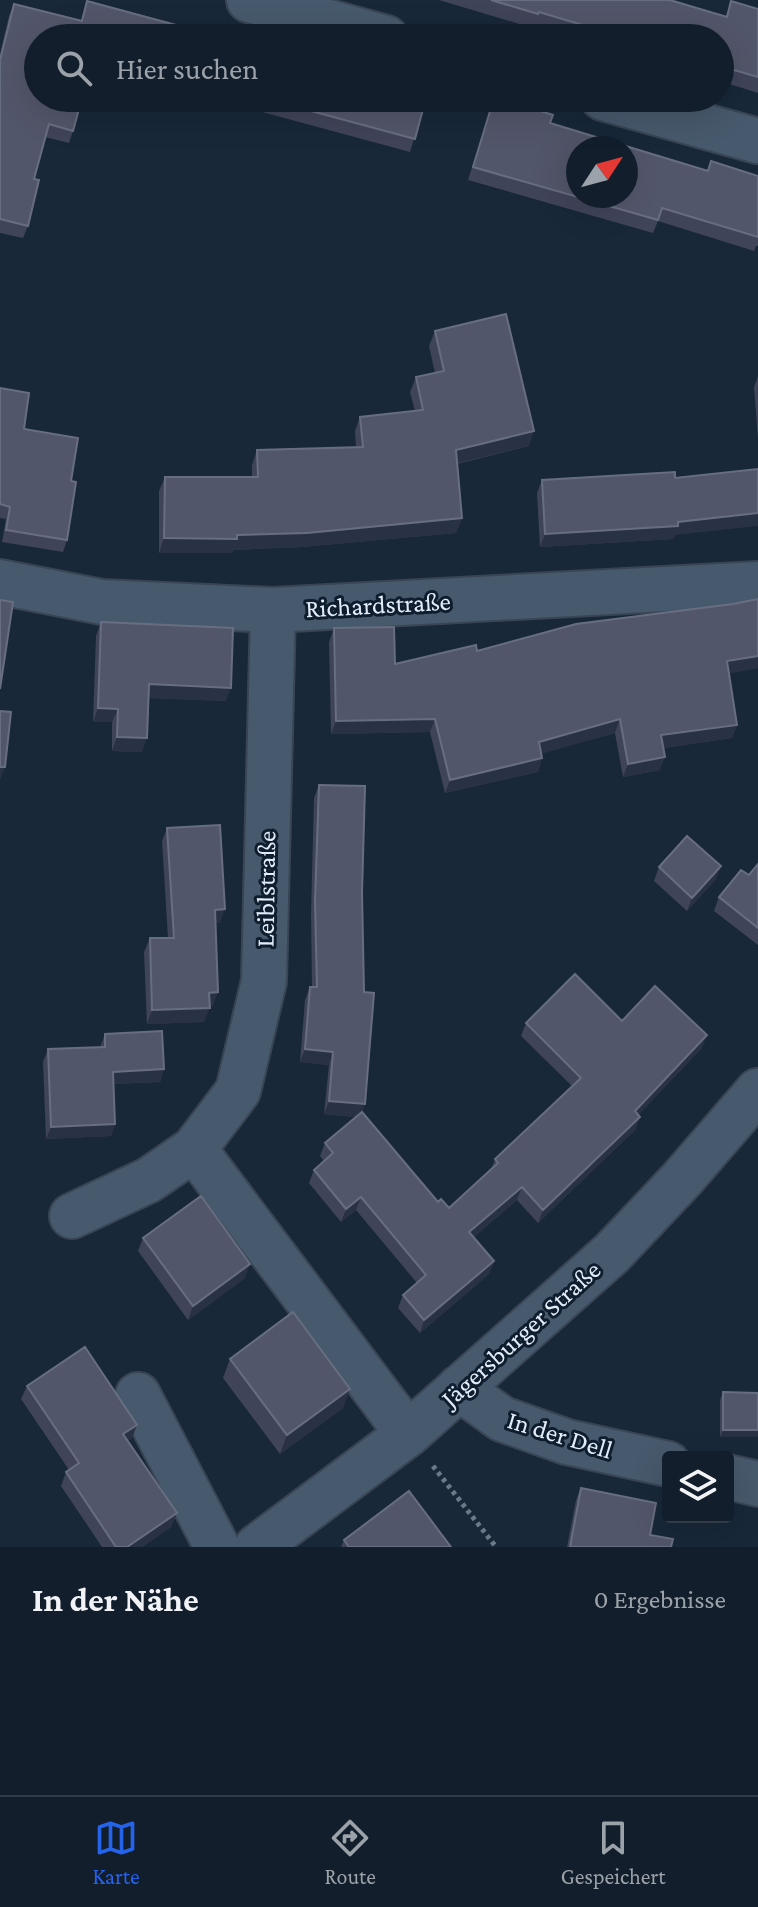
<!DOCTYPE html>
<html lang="de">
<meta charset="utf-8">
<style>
body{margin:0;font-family:"Crimson Pro",serif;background:#1b2733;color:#f1f3f6}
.controls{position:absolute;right:24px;bottom:24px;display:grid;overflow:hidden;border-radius:8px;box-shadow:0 8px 32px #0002}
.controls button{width:72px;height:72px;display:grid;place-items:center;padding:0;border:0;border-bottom:2px solid #313c47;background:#121e2b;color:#f1f3f6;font:40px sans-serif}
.compass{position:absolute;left:566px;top:136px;width:72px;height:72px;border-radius:50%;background:#121e2b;box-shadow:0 8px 32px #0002;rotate:54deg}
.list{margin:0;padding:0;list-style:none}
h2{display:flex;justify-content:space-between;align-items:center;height:104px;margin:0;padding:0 32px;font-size:34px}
h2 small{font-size:26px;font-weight:400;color:#9ca2a9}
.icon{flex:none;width:44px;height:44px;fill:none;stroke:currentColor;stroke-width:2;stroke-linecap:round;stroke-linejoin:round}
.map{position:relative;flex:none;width:758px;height:1547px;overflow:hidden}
.search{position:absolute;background:#121e2b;box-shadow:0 8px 32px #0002;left:24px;right:24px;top:24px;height:88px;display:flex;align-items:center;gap:20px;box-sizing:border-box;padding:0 28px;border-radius:44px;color:#9ca2a9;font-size:30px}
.sheet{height:248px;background:#121e2b}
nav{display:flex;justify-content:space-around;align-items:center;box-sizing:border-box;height:112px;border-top:2px solid #313c47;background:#121e2b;font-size:22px;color:#9ca2a9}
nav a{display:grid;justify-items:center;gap:4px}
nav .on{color:#2563eb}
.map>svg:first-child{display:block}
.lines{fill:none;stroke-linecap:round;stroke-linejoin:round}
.minor-casing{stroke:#394554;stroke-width:48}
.path{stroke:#6b7988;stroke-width:5;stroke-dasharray:4 4;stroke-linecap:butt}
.minor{stroke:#47596c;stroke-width:44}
.wall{fill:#404459}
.shaded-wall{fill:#293145}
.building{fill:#52566a;stroke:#686e81;stroke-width:2;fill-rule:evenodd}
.labels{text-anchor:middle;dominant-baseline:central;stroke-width:6;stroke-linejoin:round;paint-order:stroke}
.street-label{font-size:26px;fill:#e3edf9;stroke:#0f1e2e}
</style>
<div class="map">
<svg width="758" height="1547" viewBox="0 0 758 1547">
<rect width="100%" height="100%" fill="#182839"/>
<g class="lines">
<defs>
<path id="minor" d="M249,0L386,38
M603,98L758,141
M0,582L102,602L273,610L758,584
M194,1149L408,1434
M72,1216L149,1180L194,1149L238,1091L264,981L273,610
M459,1388L502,1419L567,1442L668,1464
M138,1395L217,1547
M728,1477L758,1484
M257,1547L408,1434L612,1253L682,1179L758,1091"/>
</defs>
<use href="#minor" class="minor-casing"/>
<path class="path" d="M433,1466L496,1547"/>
<use href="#minor" class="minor"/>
</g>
<path class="wall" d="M439,0H670L726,16L731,1L758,9V93L720,81V38H576L534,25L533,28Z
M87,1L212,34L215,26L260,38H38L73,131L69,143L45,137L34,179L28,226L23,238L0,233V54L9,16L14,4L81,20Z
M124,98H426L410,152L218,100L216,107L183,98L178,112Z
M494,98L550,123L707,171L758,176V246H756L754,251L658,221L653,233L468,180Z
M435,331L529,446L457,464L462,518L456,533L302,547L233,550L232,553H159V491L165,477H252V465L257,450L356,448L355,431L360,417L415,411L410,392L416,377L435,373L429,346Z
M758,376V439L754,387Z
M0,388L24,429L71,481L67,540L63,552L2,542L6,519L0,518Z
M675,478V535L673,539L540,547L537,493L542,480Z
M758,599V668L729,673L737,725L732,738L663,748L660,770L623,777L615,733L541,753L542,758L538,772L445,793L430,732L331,734L329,642L334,628L395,664L477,651Z
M101,622L226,701L149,698L142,752L112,751V722H93L96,636Z
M319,785L362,893L365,1104L362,1112L438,1202L449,1208L491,1170L495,1159L572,1086L521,1036L526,1023L622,1021L702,1048L638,1115L640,1117L635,1130L538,1223L517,1200L474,1237L494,1261L489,1274L420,1333L398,1308L403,1295L417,1283L356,1210L341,1222L309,1183L314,1170L324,1161L320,1156L325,1143L356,1117L324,1114L329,1065L300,1062L305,1000L310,987H312L311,915L314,798Z
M167,828L220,923H215L213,1006H210L204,1022L147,1024L144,952L150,938H168L162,841Z
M758,864V945L714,911L719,897L749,875Z
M659,867L716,879L687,911L654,881Z
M105,1034L164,1069L160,1082L113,1084L115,1124L111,1136L46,1139L43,1062L48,1049L100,1047Z
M143,1238L245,1278L188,1320L138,1251Z
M230,1359L350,1389L343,1408L280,1454L223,1378Z
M27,1386L137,1425L132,1438L128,1441L177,1513L171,1527L142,1547H102L61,1486L66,1472L69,1470L21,1399Z
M723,1392L758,1393L720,1437V1400Z
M581,1488L650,1535L671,1547H567L576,1500Z
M344,1540L451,1547H341Z"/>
<path class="shaded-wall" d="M534,431L529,446L450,465L456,450Z
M758,513V526L675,535L673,539L540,547L545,534Z
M462,518L456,533L302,547L233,550L232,553H159L164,538L237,535Z
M758,656V668L722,675L727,661Z
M149,684L231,688L226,701L144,698Z
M98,708L118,709L112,722H93Z
M435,719L430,732L331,734L336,721Z
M620,719L615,733L534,756L539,742Z
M737,725L732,738L656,749L661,735Z
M117,737L147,738L142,752L112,751Z
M665,757L660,770L623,777L628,764Z
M542,758L538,772L445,793L450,780Z
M0,767H5L0,780Z
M721,866L716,879L687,911L692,898Z
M225,909L220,923L210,924L215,910Z
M218,992L213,1006L204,1007L209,993Z
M210,1008L204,1022L147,1024L152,1010Z
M707,1035L702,1048L630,1124L635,1111Z
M305,1049L333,1052L329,1065L300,1062Z
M164,1069L160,1082L108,1084L113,1072Z
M329,1101L365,1104L360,1118L324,1114Z
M640,1117L635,1130L538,1223L543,1210Z
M115,1124L111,1136L46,1139L51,1127Z
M522,1187L517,1200L465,1245L469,1232Z
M361,1197L356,1210L341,1222L346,1209Z
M494,1261L489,1274L420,1333L424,1320Z
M250,1264L245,1278L188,1320L193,1306Z
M350,1389L343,1408L280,1454L287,1435Z
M137,1425L132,1438L118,1448L123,1434Z
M723,1430H758V1437H720Z
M177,1513L171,1527L142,1547H127Z"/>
<path class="building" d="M491,0H670L727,17L731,1L758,9V77L720,66V38H626L539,12L538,14Z
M87,1L213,35L215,26L260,38H38V98H82L73,131L49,124L34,179L39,180L28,226L0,219V60L14,4L82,21Z
M263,98H426L415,139Z
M494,98H499L553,115L550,123L708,171L711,161L758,176V237L662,208L658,220L473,167ZM578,148H626V196H578Z
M506,314L534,431L456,450L462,518L307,533L237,535V539L164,538L165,477H258L257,450L363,447L360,417L423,410L416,377L444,371L435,331Z
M0,388L29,393L24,429L78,438L71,481L76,482L67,540L6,530L10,507L0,504Z
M758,469V513L678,522V526L545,534L542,480L675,472V478Z
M758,599V656L727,661L737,725L661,735L665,757L628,764L620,719L539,742L542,758L450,780L435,719L336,721L334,628L394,627L395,664L476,645L477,651L576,624L733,604Z
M0,600L13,602L0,689Z
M101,622L233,628L231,688L149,684L147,738L117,737L118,709L98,708Z
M0,711L11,712L5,767H0Z
M319,785L365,786L362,893L364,992L374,993L365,1104L329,1101L333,1052L305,1049L310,987H317L315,902Z
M220,825L225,909L215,910L218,992L209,993L210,1008L152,1010L150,938H174L167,828Z
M687,836L721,866L692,898L659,867Z
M758,864V928L719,897L741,870L749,875Z
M575,974L622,1021L655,986L707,1035L635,1111L640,1117L543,1210L522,1187L469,1232L494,1261L424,1320L403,1295L426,1275L361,1197L346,1209L314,1170L333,1153L325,1143L362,1112L438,1202L441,1199L449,1208L498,1163L495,1159L581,1078L526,1023Z
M162,1031L164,1069L113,1072L115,1124L51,1127L48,1049L105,1047V1034Z
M201,1196L250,1264L193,1306L143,1238Z
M293,1312L350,1389L287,1435L230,1359Z
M85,1347L137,1425L123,1434L177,1513L127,1547H116L66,1472L79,1463L27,1386Z
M723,1392L758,1393V1430H723Z
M581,1488L656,1503L650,1535L673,1539L671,1547H570Z
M409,1491L451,1547H349L344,1540Z"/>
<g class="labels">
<g class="street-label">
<text transform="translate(378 605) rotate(-3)">Richardstraße</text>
<text transform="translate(266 889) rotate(-89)">Leiblstraße</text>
<text transform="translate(521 1334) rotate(-42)">Jägersburger Straße</text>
<text transform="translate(560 1435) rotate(17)">In der Dell</text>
</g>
</g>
</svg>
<div class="controls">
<button><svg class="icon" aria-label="layers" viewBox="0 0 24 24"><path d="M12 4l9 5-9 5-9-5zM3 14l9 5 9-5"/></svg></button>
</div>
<svg class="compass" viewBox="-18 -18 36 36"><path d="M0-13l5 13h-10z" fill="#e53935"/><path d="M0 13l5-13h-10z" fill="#9ca2a9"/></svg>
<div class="search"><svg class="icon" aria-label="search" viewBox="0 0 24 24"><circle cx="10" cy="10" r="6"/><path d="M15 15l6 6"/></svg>Hier suchen</div>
</div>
<section class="sheet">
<h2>In der Nähe<small>0 Ergebnisse</small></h2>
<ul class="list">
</ul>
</section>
<nav>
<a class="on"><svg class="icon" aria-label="map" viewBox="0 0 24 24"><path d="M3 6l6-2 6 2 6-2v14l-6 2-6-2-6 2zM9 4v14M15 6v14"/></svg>Karte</a>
<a><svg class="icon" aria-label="directions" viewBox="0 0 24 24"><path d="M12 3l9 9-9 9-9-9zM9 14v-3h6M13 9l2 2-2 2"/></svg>Route</a>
<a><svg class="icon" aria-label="saved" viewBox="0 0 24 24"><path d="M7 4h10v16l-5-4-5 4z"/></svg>Gespeichert</a>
</nav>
